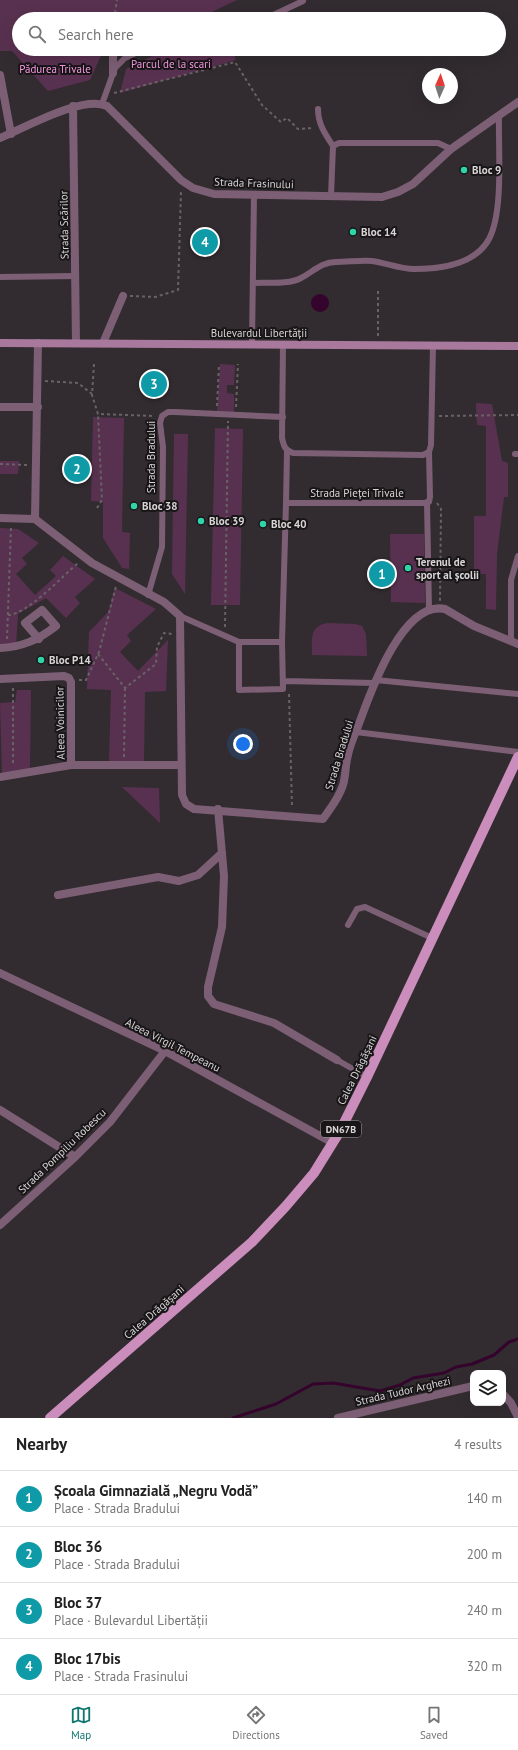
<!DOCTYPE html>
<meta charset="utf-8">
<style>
body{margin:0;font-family:"PT Sans",sans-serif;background:#f2f2f2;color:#222}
.controls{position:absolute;right:12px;bottom:12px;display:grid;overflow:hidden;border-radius:8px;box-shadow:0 4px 16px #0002}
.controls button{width:36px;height:36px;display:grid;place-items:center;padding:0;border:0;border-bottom:1px solid #e0e0e0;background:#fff;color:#222;font:20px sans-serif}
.compass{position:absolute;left:422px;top:68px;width:36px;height:36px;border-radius:50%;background:#fff;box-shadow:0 4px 16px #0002;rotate:3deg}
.you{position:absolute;left:243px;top:744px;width:14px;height:14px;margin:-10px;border:3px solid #fff;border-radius:50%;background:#1a73e8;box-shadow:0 0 0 6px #1a73e833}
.badge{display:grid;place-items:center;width:26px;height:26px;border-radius:50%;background:#0f766e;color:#fff;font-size:13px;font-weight:700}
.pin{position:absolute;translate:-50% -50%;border:2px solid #fff;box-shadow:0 1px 4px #0006}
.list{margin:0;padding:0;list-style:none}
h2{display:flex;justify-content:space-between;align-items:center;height:52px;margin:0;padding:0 16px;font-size:17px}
h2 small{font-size:13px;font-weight:400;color:#767676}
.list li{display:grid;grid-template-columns:26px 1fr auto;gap:12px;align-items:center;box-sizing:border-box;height:56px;padding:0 16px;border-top:1px solid #e0e0e0}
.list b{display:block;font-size:15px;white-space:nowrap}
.list p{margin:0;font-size:13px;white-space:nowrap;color:#767676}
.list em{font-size:13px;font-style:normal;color:#767676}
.icon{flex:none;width:22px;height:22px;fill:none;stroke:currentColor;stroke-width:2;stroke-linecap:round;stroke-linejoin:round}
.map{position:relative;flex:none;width:518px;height:1418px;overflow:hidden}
.search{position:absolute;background:#fff;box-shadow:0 4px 16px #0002;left:12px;right:12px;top:12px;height:44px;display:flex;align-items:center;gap:10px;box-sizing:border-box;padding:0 14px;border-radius:22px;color:#767676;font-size:15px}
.sheet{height:276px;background:#fff}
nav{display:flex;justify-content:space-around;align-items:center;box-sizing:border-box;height:56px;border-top:1px solid #e0e0e0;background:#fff;font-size:11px;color:#767676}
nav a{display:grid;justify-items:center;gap:2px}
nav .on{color:#0f766e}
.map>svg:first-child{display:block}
.green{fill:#593150}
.water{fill:#34042c}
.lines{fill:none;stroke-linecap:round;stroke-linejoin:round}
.stream{stroke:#34042c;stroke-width:3}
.path{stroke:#686266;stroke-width:2;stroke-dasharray:3 3;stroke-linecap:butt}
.lane{stroke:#7d5f75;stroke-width:6}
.street{stroke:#7d5f75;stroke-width:8}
.secondary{stroke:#a9799d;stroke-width:8}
.primary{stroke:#cb8dbc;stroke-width:10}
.poi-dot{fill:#31d4a9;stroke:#181517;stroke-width:1.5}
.labels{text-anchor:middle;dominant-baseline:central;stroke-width:4;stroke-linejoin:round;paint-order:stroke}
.shield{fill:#181517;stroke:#9f9b9d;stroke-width:1}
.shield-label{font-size:10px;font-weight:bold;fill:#d9d5d7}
.park-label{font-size:11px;fill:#fa9be4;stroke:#181517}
.poi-label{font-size:11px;font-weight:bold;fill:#d9d5d7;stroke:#181517;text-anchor:start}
.street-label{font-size:11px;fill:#d9d5d7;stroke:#181517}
</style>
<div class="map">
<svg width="518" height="1418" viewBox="0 0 518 1418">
<rect width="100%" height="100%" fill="#322c30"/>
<path class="green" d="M0,0H237L197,19H19V49H104L90,80L48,91L12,51H0Z
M167,49H232L236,60L120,93L126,69Z
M220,364L235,365L234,385H227V393L234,394V413L217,412Z
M476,403L492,404L502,461L508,463V497H504L497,554L496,610L486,609V574H474V516H486V426L477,425Z
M93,417L124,418L122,532L130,533L129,569L122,568L103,538V502L91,501Z
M215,428L243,429L240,605H211Z
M174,434H188L185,594L172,574Z
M0,461H19L18,474H0Z
M0,528L18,529L39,543L22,558L27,564L16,574L35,595L56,576L50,570L63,556L95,579L75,597L80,603L66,618L46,598L18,614L16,645H0Z
M390,534H424L425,603L391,602Z
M115,588L156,609L127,635L131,641L120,652L138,671L168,640L166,691L145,692L144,763H109L111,690L87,689L89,632L108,612Z
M328,623L355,624L362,626L366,634L367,656L312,655C312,639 309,626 328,623Z
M17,690H31L30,770L2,774L0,703L15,702Z
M122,787L159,788L160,823Z"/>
<path class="water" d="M311 303a9 9 0 1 1 18 0a9 9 0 1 1-18 0Z"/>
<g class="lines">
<path class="stream" d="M233,1418L276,1404L313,1384L333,1383L380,1391L400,1385L413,1378L444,1373L456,1367L472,1364L494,1355L509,1342L518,1339"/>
<path class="path" d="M114,19L117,0
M114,93L235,62L262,105L281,122L287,118L298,129L314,128
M378,291V337
M130,296L155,297L178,290L181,191
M94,364L92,395L98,414L155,416
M45,381L78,383L92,394
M217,406L219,364
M236,407L238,364
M439,416L518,415
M0,464L27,465
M437,503L441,509L440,601
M97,508L102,500L98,414
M8,615C26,615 63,576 78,563
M225,627L228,421
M7,639L11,527
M98,654L125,688L156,664L157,647L164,633L172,634
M79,680H86L99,652L116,586
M13,688V766
M289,694L292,807
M124,757L125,688"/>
<path class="lane" d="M238,19L269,17L303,1
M102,104L115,68L125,58L144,49
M318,109C318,124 325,134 333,146
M331,196L333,146L339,143H438L451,149
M0,277L76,276
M253,283C267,282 288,285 301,278C313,272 321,262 336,262C348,262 361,260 372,261C386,263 400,269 414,269C440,269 475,265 489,239C504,211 498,147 499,115
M252,344L254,195
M283,344L282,438C284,447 285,450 293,453L423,455L429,452L431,445L433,345
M287,451L286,503H425L429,502L430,497L429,452
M515,454H518
M427,502L429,610
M148,595L162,547L163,447L160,423L162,416L168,412H175L283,417
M180,616L239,642
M511,641V580L518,556
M282,642H239V690L283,689L282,642L286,503
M376,680L518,694
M284,681L374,683
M356,732L518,752
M348,925L357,909L365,907L432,938
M337,1060L367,1077"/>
<path class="street" d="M113,49V73
M0,75L11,134
M73,106L76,343
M0,138C25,128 82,95 107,106L181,180L193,188L214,194L382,197L398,192L413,184L451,149L518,102
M103,343L123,296
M0,407H38
M0,518L35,519
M35,519L92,563L164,602L180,616L182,795L186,804L194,809L323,819C330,809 339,798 343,785C346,776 345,765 348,755C350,744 356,732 360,721C371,691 403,600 445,609L474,626L518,644
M35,519L38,343
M0,648C22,647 38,640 56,626L42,610L25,623L39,639
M0,679L64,676L69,678L71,682V765
M0,777L71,765H181
M218,809L224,876L222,927L208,987V996L214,1004L274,1023L337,1060
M58,895L158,877L179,881L198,875L222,853
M0,973L165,1051L333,1143
M0,1110L75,1157
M0,1225L75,1157L110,1122L165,1051
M503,1394L511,1403L518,1417
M338,1418L473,1386"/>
<path class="secondary" d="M0,343L518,346"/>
<path class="primary" d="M50,1418L252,1242L286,1206L314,1173L340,1131L367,1077L518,757"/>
</g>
<g class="poi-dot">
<circle cx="464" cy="170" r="4"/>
<circle cx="353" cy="232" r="4"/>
<circle cx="134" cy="506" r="4"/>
<circle cx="201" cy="521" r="4"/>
<circle cx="263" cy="524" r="4"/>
<circle cx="408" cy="568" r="4"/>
<circle cx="41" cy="660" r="4"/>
</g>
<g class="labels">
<rect class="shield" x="321" y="1121" width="40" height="16" rx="3"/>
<g class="shield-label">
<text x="341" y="1129">DN67B</text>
</g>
<g class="park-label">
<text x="171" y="64">Parcul de la scari</text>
<text x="55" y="69">Pădurea Trivale</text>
</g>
<g class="poi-label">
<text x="472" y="170">Bloc 9</text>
<text x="361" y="232">Bloc 14</text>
<text x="142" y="506">Bloc 38</text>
<text x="209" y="521">Bloc 39</text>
<text x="271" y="524">Bloc 40</text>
<text x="416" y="562">Terenul de<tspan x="416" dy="13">sport al școlii</tspan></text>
<text x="49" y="660">Bloc P14</text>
</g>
<g class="street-label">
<text transform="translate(254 183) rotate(2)">Strada Frasinului</text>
<text transform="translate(64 225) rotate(-91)">Strada Scărilor</text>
<text x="259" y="333">Bulevardul Libertății</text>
<text transform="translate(151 457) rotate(-90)">Strada Bradului</text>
<text x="357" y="493">Strada Pieței Trivale</text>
<text transform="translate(60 723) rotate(-91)">Aleea Voinicilor</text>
<text transform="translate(339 755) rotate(-73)">Strada Bradului</text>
<text transform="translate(173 1045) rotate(27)">Aleea Virgil Tempeanu</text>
<text transform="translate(357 1070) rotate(-64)">Calea Drăgășani</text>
<text transform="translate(62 1151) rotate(-44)">Strada Pompiliu Robescu</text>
<text transform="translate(154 1312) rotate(-41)">Calea Drăgășani</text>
<text transform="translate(403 1391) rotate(-13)">Strada Tudor Arghezi</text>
</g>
</g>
</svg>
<div class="controls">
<button><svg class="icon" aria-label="layers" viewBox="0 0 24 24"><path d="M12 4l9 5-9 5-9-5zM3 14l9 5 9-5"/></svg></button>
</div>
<svg class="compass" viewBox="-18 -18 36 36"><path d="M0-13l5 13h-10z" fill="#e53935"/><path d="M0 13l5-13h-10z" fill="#767676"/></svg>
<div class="you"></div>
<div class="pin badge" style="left:382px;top:574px;background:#0f9aa8">1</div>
<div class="pin badge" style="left:77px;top:469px;background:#0f9aa8">2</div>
<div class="pin badge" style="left:154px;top:384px;background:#0f9aa8">3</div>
<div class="pin badge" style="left:205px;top:242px;background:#0f9aa8">4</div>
<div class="search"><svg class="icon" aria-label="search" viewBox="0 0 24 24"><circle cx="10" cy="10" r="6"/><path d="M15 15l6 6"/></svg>Search here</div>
</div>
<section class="sheet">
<h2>Nearby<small>4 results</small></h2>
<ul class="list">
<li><span class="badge" style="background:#0f9aa8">1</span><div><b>Școala Gimnazială „Negru Vodă”</b><p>Place · Strada Bradului</p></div><em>140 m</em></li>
<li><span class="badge" style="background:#0f9aa8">2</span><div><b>Bloc 36</b><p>Place · Strada Bradului</p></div><em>200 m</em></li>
<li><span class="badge" style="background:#0f9aa8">3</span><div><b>Bloc 37</b><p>Place · Bulevardul Libertății</p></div><em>240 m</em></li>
<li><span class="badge" style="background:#0f9aa8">4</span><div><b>Bloc 17bis</b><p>Place · Strada Frasinului</p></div><em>320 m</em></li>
</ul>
</section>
<nav>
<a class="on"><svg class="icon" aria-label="map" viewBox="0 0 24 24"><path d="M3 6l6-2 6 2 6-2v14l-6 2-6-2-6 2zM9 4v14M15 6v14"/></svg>Map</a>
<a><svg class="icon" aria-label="directions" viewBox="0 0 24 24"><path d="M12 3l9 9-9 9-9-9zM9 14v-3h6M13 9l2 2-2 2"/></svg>Directions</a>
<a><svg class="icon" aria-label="saved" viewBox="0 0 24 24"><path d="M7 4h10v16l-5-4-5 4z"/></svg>Saved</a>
</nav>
